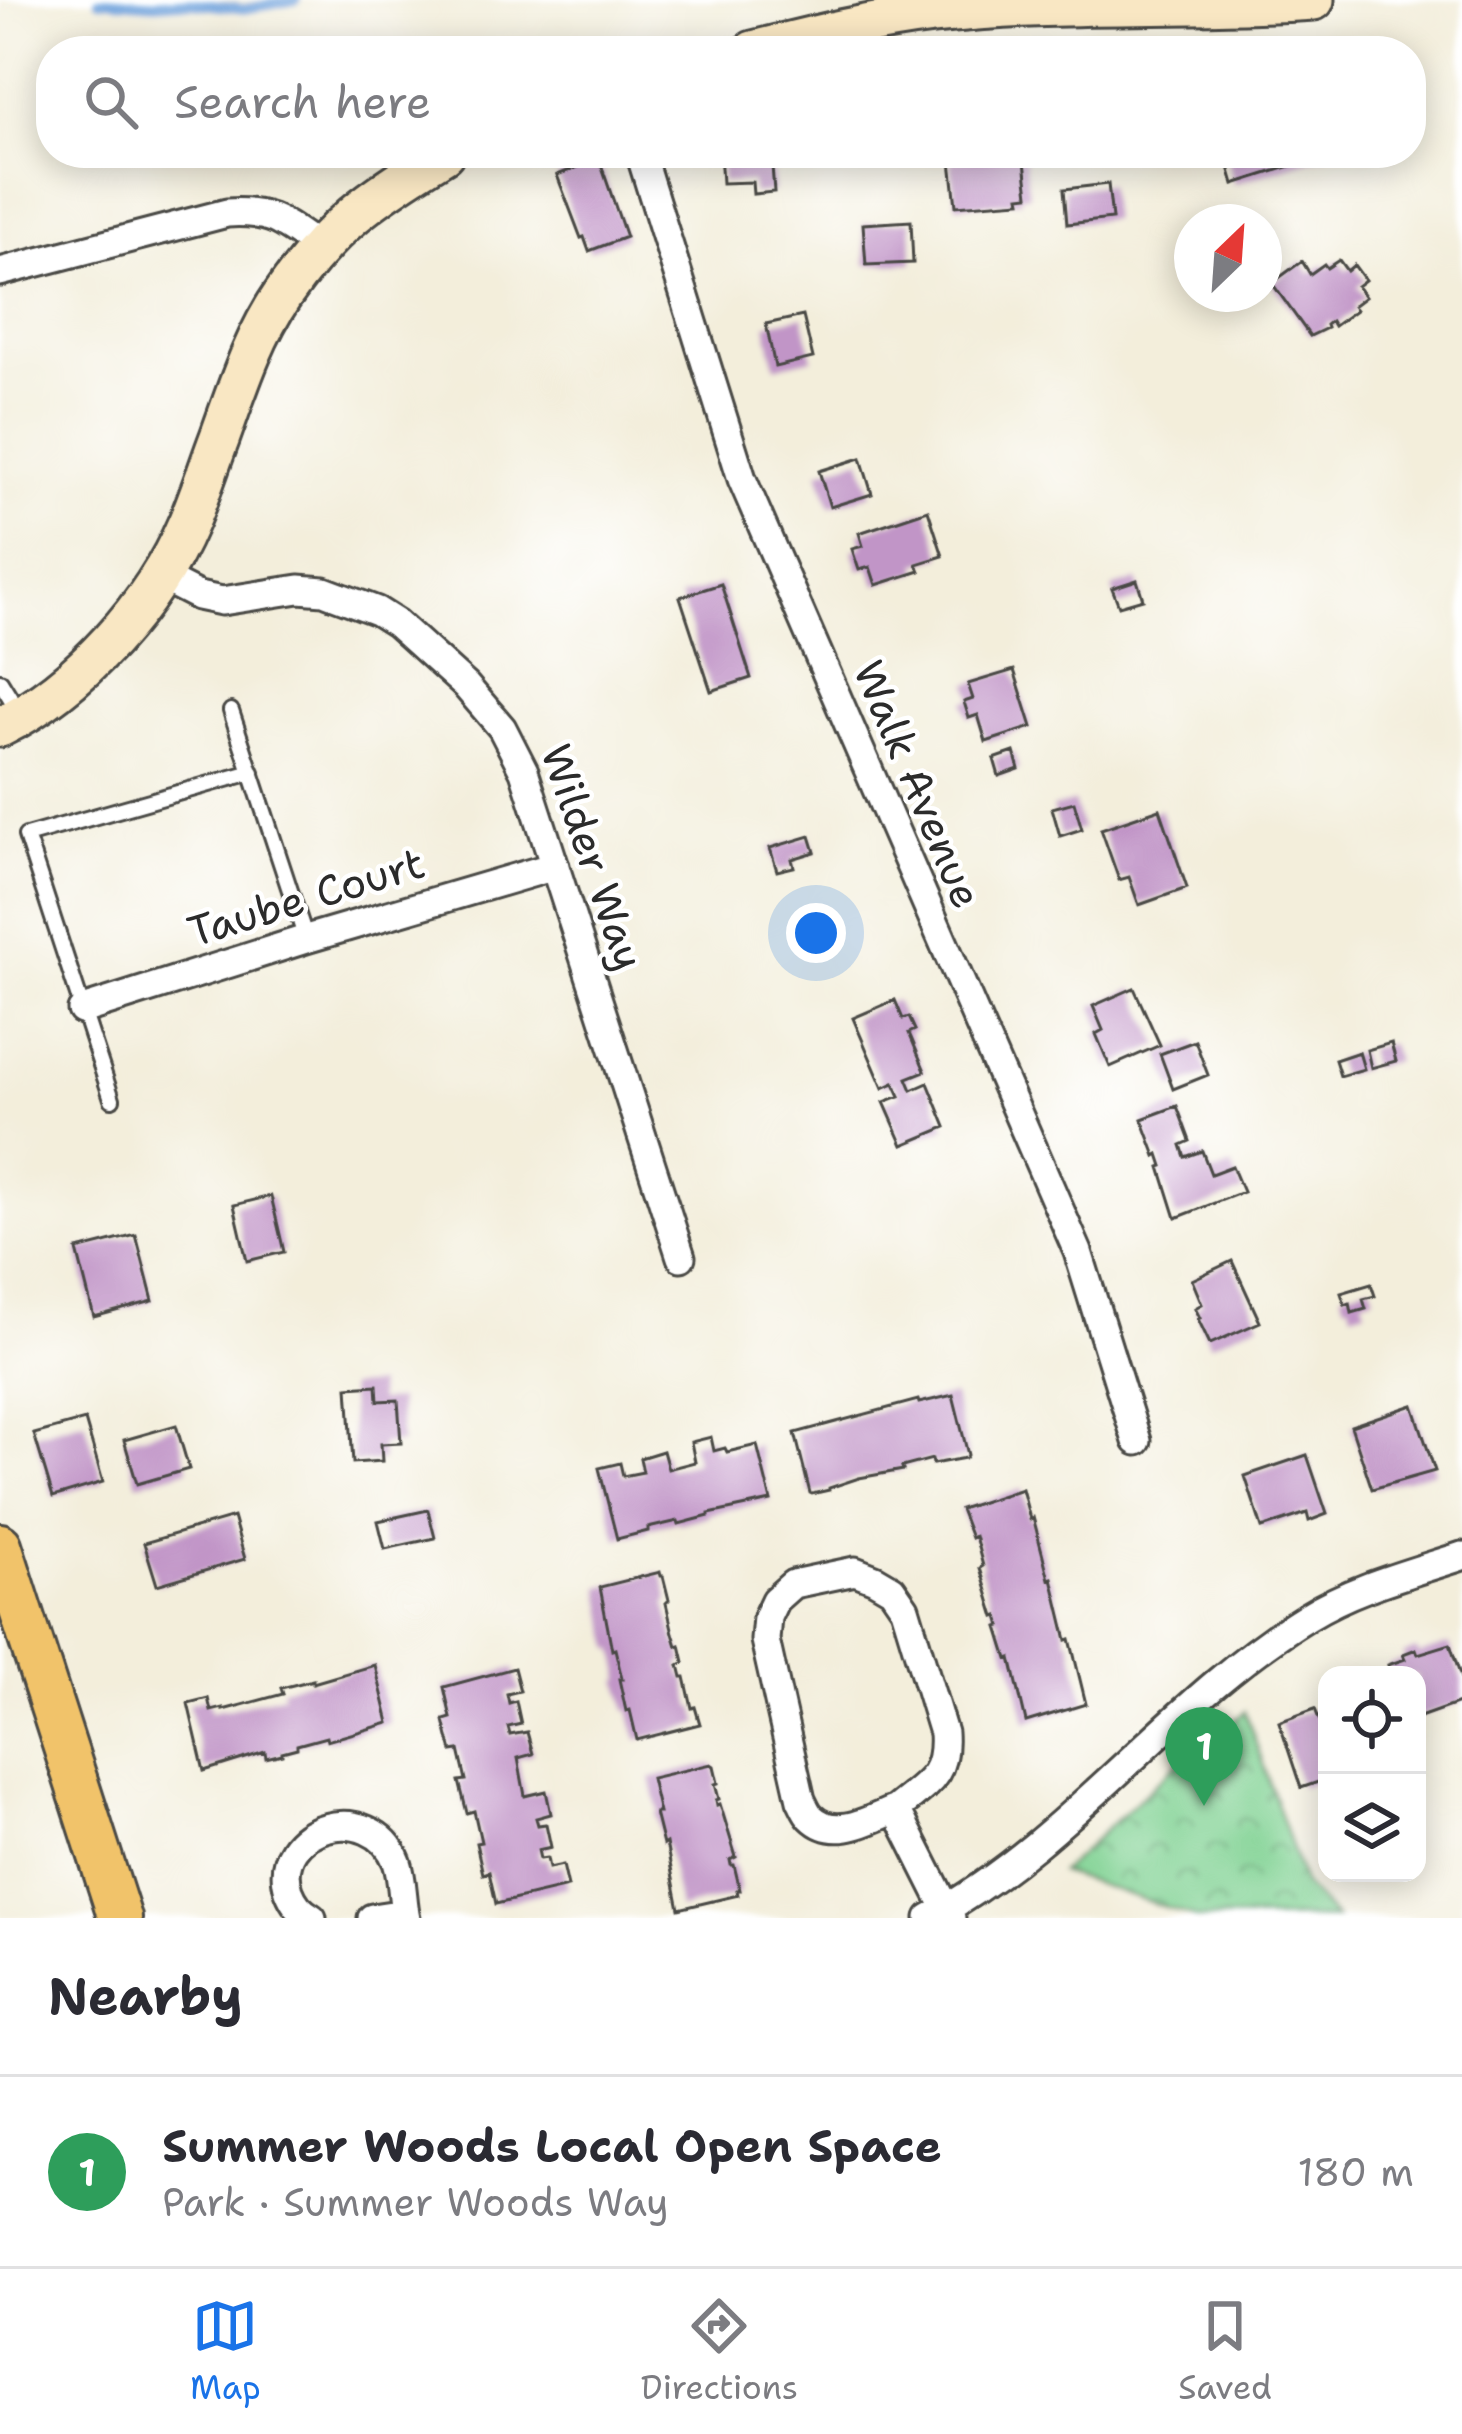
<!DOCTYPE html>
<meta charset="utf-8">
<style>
body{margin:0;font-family:"Shantell Sans",sans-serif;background:#f7f7f7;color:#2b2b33}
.controls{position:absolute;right:36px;bottom:36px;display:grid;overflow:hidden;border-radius:24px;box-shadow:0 6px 30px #0003}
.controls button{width:108px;height:108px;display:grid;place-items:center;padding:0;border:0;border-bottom:3px solid #e1e1e2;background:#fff;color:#2b2b33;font:60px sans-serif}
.compass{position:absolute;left:1174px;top:204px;width:108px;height:108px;border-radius:50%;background:#fff;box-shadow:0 6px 30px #0003;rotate:25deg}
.you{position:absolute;left:816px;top:933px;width:42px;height:42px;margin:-30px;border:9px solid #fff;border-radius:50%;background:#1a73e8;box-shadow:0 0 0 18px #1a73e833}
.badge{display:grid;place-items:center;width:78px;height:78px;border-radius:50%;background:#1a73e8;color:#fff;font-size:39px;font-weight:700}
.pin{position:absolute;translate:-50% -99px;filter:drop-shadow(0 3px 6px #0008)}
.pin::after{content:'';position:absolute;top:63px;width:42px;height:36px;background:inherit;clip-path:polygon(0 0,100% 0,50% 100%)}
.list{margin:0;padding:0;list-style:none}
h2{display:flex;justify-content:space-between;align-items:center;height:156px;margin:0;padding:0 48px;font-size:51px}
h2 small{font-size:39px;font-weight:400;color:#7c7c81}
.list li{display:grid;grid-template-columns:78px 1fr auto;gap:36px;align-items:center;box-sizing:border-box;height:192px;padding:0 48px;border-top:3px solid #e1e1e2}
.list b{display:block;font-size:45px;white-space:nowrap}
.list p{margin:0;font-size:39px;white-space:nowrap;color:#7c7c81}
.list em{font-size:39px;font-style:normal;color:#7c7c81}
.icon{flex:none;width:66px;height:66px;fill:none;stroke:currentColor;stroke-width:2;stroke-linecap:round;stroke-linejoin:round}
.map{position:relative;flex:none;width:1462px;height:1918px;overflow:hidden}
.search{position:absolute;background:#fff;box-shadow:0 6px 30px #0003;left:36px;right:36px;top:36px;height:132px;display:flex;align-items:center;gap:30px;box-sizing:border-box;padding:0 42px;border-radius:48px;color:#7c7c81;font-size:45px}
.sheet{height:348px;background:#fff}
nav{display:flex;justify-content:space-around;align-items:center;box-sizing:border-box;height:168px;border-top:3px solid #e1e1e2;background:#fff;font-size:33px;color:#7c7c81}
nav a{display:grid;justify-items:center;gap:6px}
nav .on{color:#1a73e8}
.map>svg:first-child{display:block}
.park{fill:url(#park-crowns);stroke:#557e5e;stroke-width:3}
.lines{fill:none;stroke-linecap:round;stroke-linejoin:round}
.stream{stroke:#70a2db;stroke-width:10}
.building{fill:#c195c7}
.lane-casing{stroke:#494845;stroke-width:20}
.street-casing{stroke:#494845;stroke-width:33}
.secondary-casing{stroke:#494845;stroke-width:45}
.primary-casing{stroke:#494845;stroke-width:48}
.lane{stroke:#fff;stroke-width:14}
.street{stroke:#fff;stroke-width:27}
.secondary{stroke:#f9e7c3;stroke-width:39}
.primary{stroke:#f1c36a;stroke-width:42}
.labels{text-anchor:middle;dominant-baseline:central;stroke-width:9;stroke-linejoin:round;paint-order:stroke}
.street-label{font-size:42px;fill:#2b2b2b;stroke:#fff}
</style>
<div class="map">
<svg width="1462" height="1918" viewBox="0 0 1462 1918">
<defs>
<pattern id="park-crowns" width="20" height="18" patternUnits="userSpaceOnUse" patternTransform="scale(3)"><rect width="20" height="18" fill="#7fd192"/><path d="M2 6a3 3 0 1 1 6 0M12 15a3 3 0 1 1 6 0" fill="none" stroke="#68aa77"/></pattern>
</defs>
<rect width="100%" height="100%" fill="#fff"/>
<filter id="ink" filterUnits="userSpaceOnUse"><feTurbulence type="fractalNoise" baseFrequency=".00833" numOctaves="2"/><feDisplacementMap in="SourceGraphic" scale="24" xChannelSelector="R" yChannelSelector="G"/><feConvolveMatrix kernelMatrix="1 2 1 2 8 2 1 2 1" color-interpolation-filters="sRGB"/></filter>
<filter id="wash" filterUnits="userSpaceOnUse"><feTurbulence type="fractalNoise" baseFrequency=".004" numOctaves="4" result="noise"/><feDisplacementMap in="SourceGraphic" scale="48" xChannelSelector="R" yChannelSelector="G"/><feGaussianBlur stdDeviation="2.7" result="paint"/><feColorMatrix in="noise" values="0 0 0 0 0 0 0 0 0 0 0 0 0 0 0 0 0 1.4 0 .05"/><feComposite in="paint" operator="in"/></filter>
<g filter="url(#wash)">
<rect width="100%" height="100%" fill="#f3eedb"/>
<path class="park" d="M1245,1711L1304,1885L1335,1918H1198L1060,1872L1211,1732L1215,1739Z"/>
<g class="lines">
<path class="stream" d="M99,0L155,4L183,2L244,9L296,0"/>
</g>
<g id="blocks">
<path class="building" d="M720,153H771L774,192L753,194L752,182L722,183Z
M977,153H1024L1029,195L1020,196L1021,201L956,206L951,161L973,158V154Z
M1225,153H1329V154L1234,184Z
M599,159L626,237L589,251L584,237L581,238L557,175Z
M1108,184L1112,219L1067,224L1064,189Z
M911,221L913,263L866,265L863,224Z
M1339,260L1347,271L1354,265L1365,280L1357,286L1365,297L1353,306L1356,310L1334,326L1331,321L1326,325L1327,328L1310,336L1272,283L1302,261L1310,274L1324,264L1327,268Z
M803,316L813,358L775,367L766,324Z
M861,458L872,494L830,507L819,471Z
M928,510L943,556L917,564L920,571L876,585L870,567L859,570L852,549L863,546L859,533Z
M1137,580L1143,599L1119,606L1112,588Z
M721,584L751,678L711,691L680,597Z
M1014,670L1032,727L986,742L978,715L969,718L964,702L973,699L968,684Z
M1014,752L1019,769L999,776L994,759Z
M1074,802L1082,829L1060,836L1052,808Z
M1160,809L1187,888L1139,905L1129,877L1119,880L1101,829Z
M810,836L815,852L792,859L794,867L777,871L770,848Z
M1134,988L1160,1045L1110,1067L1096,1034L1103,1030L1093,1006Z
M895,1000L903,1019L909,1017L915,1030L909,1033L925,1071L907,1078L912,1090L928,1083L946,1127L903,1145L884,1102L900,1096L894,1083L883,1088L853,1018Z
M1195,1041L1208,1075L1173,1089L1160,1054Z
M1391,1043L1396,1061L1371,1068L1367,1050Z
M1359,1052L1364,1069L1340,1076L1335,1060Z
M1177,1106L1190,1141L1181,1145L1185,1157L1202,1151L1211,1174L1232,1166L1243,1192L1176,1218L1160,1167L1163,1166L1159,1154L1156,1156L1142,1119Z
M271,1196L284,1252L247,1261L234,1205Z
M136,1235L153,1301L94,1317L77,1250Z
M1232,1261L1260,1322L1210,1344L1198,1319L1200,1318L1195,1308L1202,1304L1192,1280Z
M1371,1284L1375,1296L1363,1299L1366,1309L1352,1313L1350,1303L1345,1305L1341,1293Z
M377,1385L378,1401L398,1400L401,1443L381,1444L382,1461L353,1463L348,1387Z
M953,1395L968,1455L966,1458L933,1464L932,1459L902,1467L903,1470L859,1478L829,1488V1490L812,1494L810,1493L795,1433L918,1400L919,1403Z
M1413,1405L1435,1471L1372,1489L1351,1426Z
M85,1420L103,1482L53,1497L34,1434Z
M176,1425L189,1469L137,1484L124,1440Z
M711,1437L714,1451L725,1448L727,1452L757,1445L771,1501L709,1514V1516L679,1524L678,1521L648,1528V1531L617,1539L599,1468L620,1463L623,1476L643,1472L640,1458L663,1451L668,1469L695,1462L691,1442Z
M1307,1455L1327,1514L1309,1521L1307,1513L1262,1528L1245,1476Z
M1022,1489L1030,1519L1033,1517L1049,1579L1052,1578L1067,1640L1070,1639L1086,1704L1026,1722L1011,1658L1008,1659L998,1627L1001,1626L998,1616L995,1617L980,1568L983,1566L975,1536L971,1538L960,1509Z
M428,1510L435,1538L385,1549L378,1521Z
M233,1517L245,1559L157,1585L144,1543Z
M660,1572L661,1576H663L669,1600L666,1603L673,1633L677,1646L680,1645L684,1662L679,1665L682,1677H685L692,1708L695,1707L700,1724L637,1740L630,1710L626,1711L619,1679H622L615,1649L612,1650L600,1587Z
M1450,1644L1462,1681V1702L1417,1718V1675H1391L1388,1665L1405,1659L1403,1654L1416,1649L1418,1654Z
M375,1665L389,1723L327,1741L326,1737L297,1745V1748L282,1752V1754L266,1758L265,1752L204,1771L188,1703L208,1698L211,1711L223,1708V1710L283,1694L281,1688L313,1680V1683Z
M514,1668L520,1691L507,1694L509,1703L516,1701L521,1724L508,1727L510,1735L527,1732L533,1754L518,1758L525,1796L546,1791L551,1814L536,1818L538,1825L546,1824L551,1847L538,1850L540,1859L547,1858L549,1868L563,1865L568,1887L496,1904L489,1872L483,1874L476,1843L481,1842L474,1811L467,1813L459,1781L466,1780L459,1750L452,1751L448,1737L444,1720L451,1718L444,1687Z
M1315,1709L1319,1719L1327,1716V1779L1301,1788L1279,1722Z
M711,1764L714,1766L718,1783L715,1784L719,1799L716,1800L717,1805L720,1804L736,1857L730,1860L731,1865H734L740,1890H737L738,1895L679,1909L666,1843L663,1845L655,1813H659L651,1778Z"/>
</g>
</g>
<g filter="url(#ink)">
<use href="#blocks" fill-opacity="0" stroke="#494845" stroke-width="3"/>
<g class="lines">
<defs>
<path id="lane" d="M0,681L19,712
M231,711L306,939
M112,1099L26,836L252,772"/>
<path id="street" d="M640,153L742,479L1078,1252L1137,1441
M0,272L227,213C272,210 283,223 318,247
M161,577L198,596L222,601L299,589L324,591L377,611L396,623L466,686L502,728L524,771L681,1257
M82,1010L306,939L555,866
M896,1809C927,1783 946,1777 943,1733L905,1608L892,1589L875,1579L855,1571L793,1584L775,1600L767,1617L765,1640L801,1800C804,1805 806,1812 811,1817C835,1841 871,1819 896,1809L951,1918
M312,1918C300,1911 294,1904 289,1891C268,1826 372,1797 397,1862C403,1879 402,1901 406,1918
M372,1918L405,1913
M930,1918C1074,1839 1169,1701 1308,1616C1355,1587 1411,1573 1462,1556"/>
<path id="secondary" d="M753,51C813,36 873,21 934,14C1061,0 1188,8 1314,0
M0,727C80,687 153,605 188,523C200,495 209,466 220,437C237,390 253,338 282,296C331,225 372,197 444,153"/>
<path id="primary" d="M0,1545L120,1918"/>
</defs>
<use href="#lane" class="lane-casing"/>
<use href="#street" class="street-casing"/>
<use href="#secondary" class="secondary-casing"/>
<use href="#primary" class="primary-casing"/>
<use href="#lane" class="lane"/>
<use href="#street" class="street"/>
<use href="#secondary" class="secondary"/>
<use href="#primary" class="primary"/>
</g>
</g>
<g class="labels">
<g class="street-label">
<text transform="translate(918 784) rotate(67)">Walk Avenue</text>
<text transform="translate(593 857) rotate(71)">Wilder Way</text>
<text transform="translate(306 897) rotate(-17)">Taube Court</text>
</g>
</g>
</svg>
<div class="controls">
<button><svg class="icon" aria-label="locate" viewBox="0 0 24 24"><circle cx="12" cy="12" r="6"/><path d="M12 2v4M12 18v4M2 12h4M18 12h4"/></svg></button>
<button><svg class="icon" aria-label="layers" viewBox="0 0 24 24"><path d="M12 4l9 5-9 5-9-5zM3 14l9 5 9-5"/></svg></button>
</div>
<svg class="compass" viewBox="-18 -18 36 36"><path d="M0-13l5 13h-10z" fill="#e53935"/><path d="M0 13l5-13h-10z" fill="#7c7c81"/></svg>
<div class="you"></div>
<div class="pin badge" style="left:1204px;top:1806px;background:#2e9e5b">1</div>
<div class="search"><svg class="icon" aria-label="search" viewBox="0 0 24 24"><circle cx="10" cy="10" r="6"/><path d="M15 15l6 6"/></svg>Search here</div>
</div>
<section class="sheet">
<h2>Nearby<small></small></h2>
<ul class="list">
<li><span class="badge" style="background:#2e9e5b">1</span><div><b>Summer Woods Local Open Space</b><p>Park · Summer Woods Way</p></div><em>180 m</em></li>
</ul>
</section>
<nav>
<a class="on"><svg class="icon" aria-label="map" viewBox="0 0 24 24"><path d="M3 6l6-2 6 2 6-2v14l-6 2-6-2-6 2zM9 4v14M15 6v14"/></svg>Map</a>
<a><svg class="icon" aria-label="directions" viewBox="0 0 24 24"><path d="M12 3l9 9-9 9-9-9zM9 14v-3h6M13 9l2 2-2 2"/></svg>Directions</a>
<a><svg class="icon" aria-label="saved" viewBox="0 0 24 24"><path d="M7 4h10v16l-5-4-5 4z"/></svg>Saved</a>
</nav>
